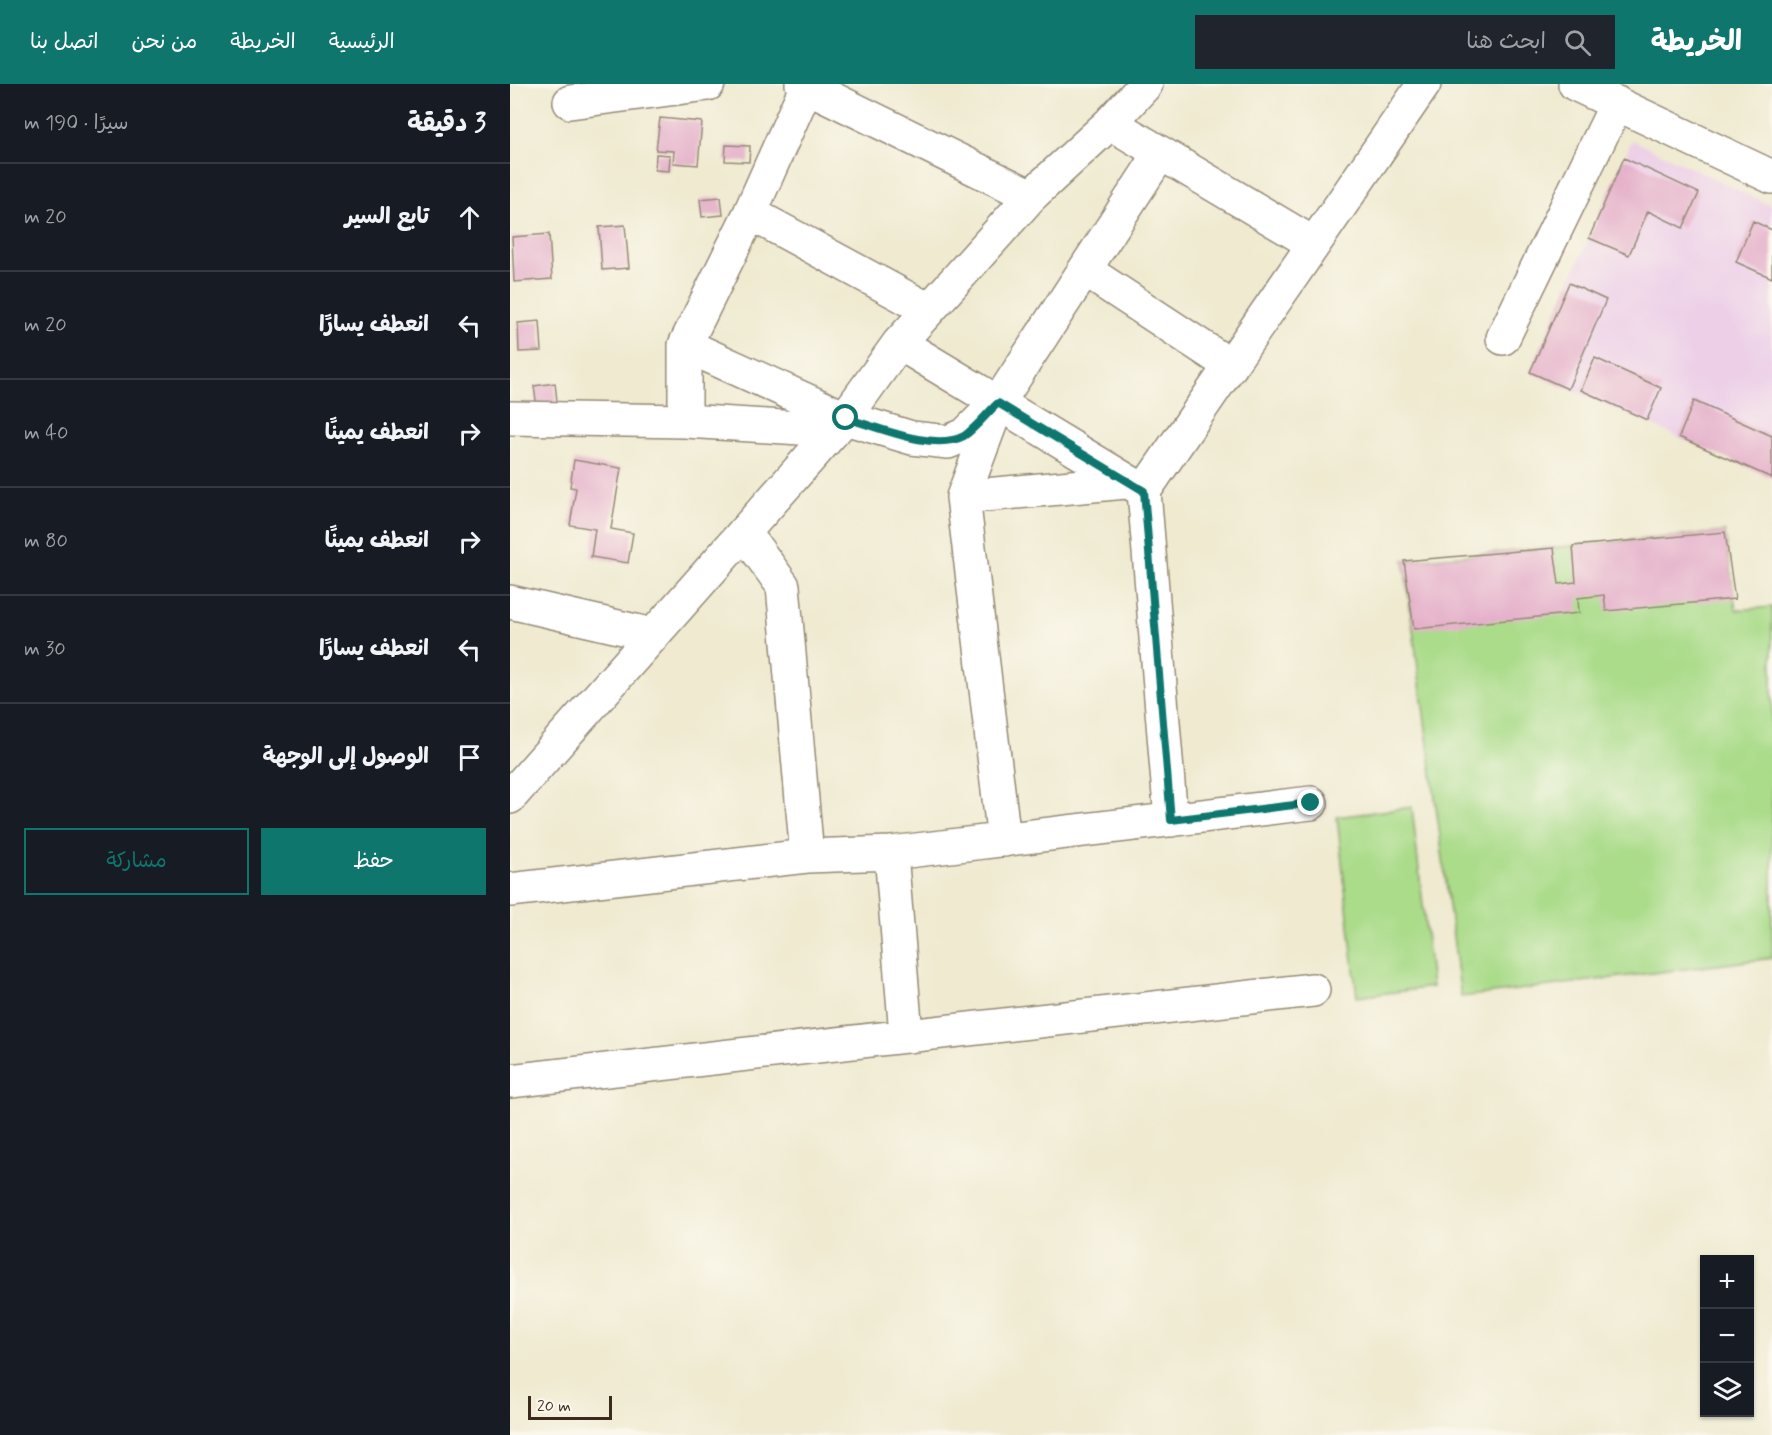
<!DOCTYPE html>
<html lang="ar">
<meta charset="utf-8">
<style>
body{margin:0;font-family:Mynerve,"Playpen Sans Arabic",sans-serif;background:#20242c;color:#f1f3f6;direction:rtl}
.controls{position:absolute;right:18px;bottom:18px;display:grid;overflow:hidden;border-radius:0px;box-shadow:0 2px 4px #0004}
.controls button{width:54px;height:54px;display:grid;place-items:center;padding:0;border:0;border-bottom:2px solid #363941;background:#171b24;color:#f1f3f6;font:30px sans-serif}
.scale{position:absolute;left:18px;bottom:15px;width:84px;box-sizing:border-box;padding-left:6px;border:3px solid #3b2a1e;border-top:0;font-size:16px;line-height:21px;white-space:nowrap;color:#3b2a1e;-webkit-text-stroke:4px #fbf7ec;paint-order:stroke}
.stop{position:absolute;width:18px;height:18px;margin:-14px;border:4px solid #0f766e;border-radius:50%;background:#fff}
.stop.end{background:#0f766e;border-color:#fff;box-shadow:0 2px 6px #0008}
.list{margin:0;padding:0;list-style:none}
h2{display:flex;justify-content:space-between;align-items:center;height:78px;margin:0;padding:0 24px;font-size:26px}
h2 small{font-size:20px;font-weight:400;color:#9ea1a6}
.list li{display:grid;grid-template-columns:39px 1fr auto;gap:18px;align-items:center;box-sizing:border-box;height:108px;padding:0 24px;border-top:2px solid #363941}
.list b{display:block;font-size:22px;white-space:nowrap}
.list em{font-size:20px;font-style:normal;color:#9ea1a6}
.actions{display:flex;gap:12px;padding:18px 24px}
.actions a{flex:1;padding:14px 0;border:2px solid #0f766e;border-radius:0px;text-align:center;font-size:21px;color:#0f766e}
.actions .main{background:#0f766e;color:#fff}
.icon{flex:none;width:33px;height:33px;fill:none;stroke:currentColor;stroke-width:2;stroke-linecap:round;stroke-linejoin:round}
.map{position:relative;flex:none;width:1262px;height:1351px;overflow:hidden;direction:ltr}
header{display:flex;align-items:center;gap:36px;box-sizing:border-box;height:84px;padding:0 30px;background:#0f766e;color:#fff}
header strong{font-size:28px}
nav{display:flex;gap:33px;margin-inline-start:auto;font-size:21px}
.search{width:420px;height:54px;background:#20242c;display:flex;align-items:center;gap:15px;box-sizing:border-box;padding:0 21px;border-radius:0px;color:#9ea1a6;font-size:22px}
main{display:flex}
aside{flex:1;background:#171b24}
.map>svg:first-child{display:block}
.built{fill:#edd0e8}
.green{fill:#aadc8a;stroke:#728354;stroke-width:1.5}
.building{fill:#e5b1ca}
.lines{fill:none;stroke-linecap:round;stroke-linejoin:round}
.minor-casing{stroke:#958a77;stroke-width:36}
.minor{stroke:#fff;stroke-width:33}
.route{stroke:#0f766e;stroke-width:8}
</style>
<header>
<strong>الخريطة</strong>
<div class="search"><svg class="icon" aria-label="search" viewBox="0 0 24 24"><circle cx="10" cy="10" r="6"/><path d="M15 15l6 6"/></svg>ابحث هنا</div>
<nav><a>الرئيسية</a><a>الخريطة</a><a>من نحن</a><a>اتصل بنا</a></nav>
</header>
<main>
<div class="map">
<svg width="1262" height="1351" viewBox="0 0 1262 1351">
<rect width="100%" height="100%" fill="#fbf7ec"/>
<filter id="ink" filterUnits="userSpaceOnUse"><feTurbulence type="fractalNoise" baseFrequency=".0167" numOctaves="2"/><feDisplacementMap in="SourceGraphic" scale="12" xChannelSelector="R" yChannelSelector="G"/><feConvolveMatrix kernelMatrix="1 2 1 2 8 2 1 2 1" color-interpolation-filters="sRGB"/></filter>
<filter id="wash" filterUnits="userSpaceOnUse"><feTurbulence type="fractalNoise" baseFrequency=".008" numOctaves="4" result="noise"/><feDisplacementMap in="SourceGraphic" scale="24" xChannelSelector="R" yChannelSelector="G"/><feGaussianBlur stdDeviation="1.35" result="paint"/><feColorMatrix in="noise" values="0 0 0 0 0 0 0 0 0 0 0 0 0 0 0 0 0 1.4 0 .05"/><feComposite in="paint" operator="in"/></filter>
<g filter="url(#wash)">
<rect width="100%" height="100%" fill="#efead0"/>
<path class="built" d="M1122,56L1262,122V394L1020,288Z"/>
<path class="green" d="M1215,448L1226,526L1262,523V874L951,913L894,477Z
M902,723L922,903L847,913L827,733Z"/>
<g id="blocks">
<path class="building" d="M150,34L192,38L188,81L163,79L164,67L146,66Z
M216,61L240,62L239,78L215,77Z
M146,70L160,71L159,87L145,86Z
M1114,74L1189,109L1173,144L1138,127L1119,171L1079,154Z
M211,113L213,131L192,133L190,115Z
M1243,137L1262,146V194L1226,178Z
M115,141L119,184L92,186L89,143Z
M39,150L42,195L4,198L2,153Z
M1059,199L1096,216L1058,305L1020,288Z
M30,237L32,267L9,268L8,239Z
M1085,274L1151,304L1137,336L1071,306Z
M45,299L49,335L29,338L24,302Z
M1184,317L1262,352V394L1169,353Z
M64,376L111,384L101,445L123,449L118,479L81,473L85,445L60,441L66,404L60,403Z
M1215,448L1225,515L1096,527L1094,511L1068,514L1069,529L904,545L894,477L1044,464L1049,500L1066,498L1063,462Z"/>
</g>
</g>
<g filter="url(#ink)">
<use href="#blocks" fill-opacity="0" stroke="#958a77" stroke-width="1.5"/>
<g class="lines">
<defs>
<path id="minor" d="M292,0L521,112
M1065,0L1262,93
M60,18L198,0
M600,39L804,160
M240,129L419,226
M575,186L721,282
M993,254L1107,19
M389,259L634,407
M175,261L335,334L402,354L438,358L455,351L482,324
M0,334L175,337L323,346
M175,337V261L240,129L297,1
M453,413L616,398
M234,448L273,502L297,772
M0,518L143,551
M0,713L335,334L389,259L419,226L521,112L600,39L636,0
M661,736L634,407L914,0
M494,756L453,413L488,319L650,70
M381,769L396,950
M0,806L297,772L381,769L801,719
M0,997L803,906"/>
</defs>
<use href="#minor" class="minor-casing"/>
<use href="#minor" class="minor"/>
</g>
</g>
<g class="lines" filter="url(#ink)">
<path class="route" d="M336,334C367,343 424,368 454,352C466,344 477,329 488,319L634,407L661,736L801,719"/>
</g>
</svg>
<div class="controls">
<button>+</button>
<button>−</button>
<button><svg class="icon" aria-label="layers" viewBox="0 0 24 24"><path d="M12 4l9 5-9 5-9-5zM3 14l9 5 9-5"/></svg></button>
</div>
<div class="scale">20 m</div>
<div class="stop" style="left:336px;top:334px"></div>
<div class="stop end" style="left:801px;top:719px"></div>
</div>
<aside>
<h2>3 دقيقة<small>سيرًا · 190 m</small></h2>
<ul class="list">
<li><svg class="icon" aria-label="ahead" viewBox="0 0 24 24"><path d="M12 20V5M6 11l6-6 6 6"/></svg><div><b>تابع السير</b></div><em>20 m</em></li>
<li><svg class="icon" aria-label="left" viewBox="0 0 24 24"><path d="M17 20v-9H6M10 6l-5 5 5 5"/></svg><div><b>انعطف يسارًا</b></div><em>20 m</em></li>
<li><svg class="icon" aria-label="right" viewBox="0 0 24 24"><path d="M7 20v-9h11M14 6l5 5-5 5"/></svg><div><b>انعطف يمينًا</b></div><em>40 m</em></li>
<li><svg class="icon" aria-label="right" viewBox="0 0 24 24"><path d="M7 20v-9h11M14 6l5 5-5 5"/></svg><div><b>انعطف يمينًا</b></div><em>80 m</em></li>
<li><svg class="icon" aria-label="left" viewBox="0 0 24 24"><path d="M17 20v-9H6M10 6l-5 5 5 5"/></svg><div><b>انعطف يسارًا</b></div><em>30 m</em></li>
<li><svg class="icon" aria-label="arrive" viewBox="0 0 24 24"><path d="M6 21V4h12l-3 4 3 4H6"/></svg><div><b>الوصول إلى الوجهة</b></div></li>
</ul>
<div class="actions"><a class="main">حفظ</a><a>مشاركة</a></div>
</aside>
</main>
